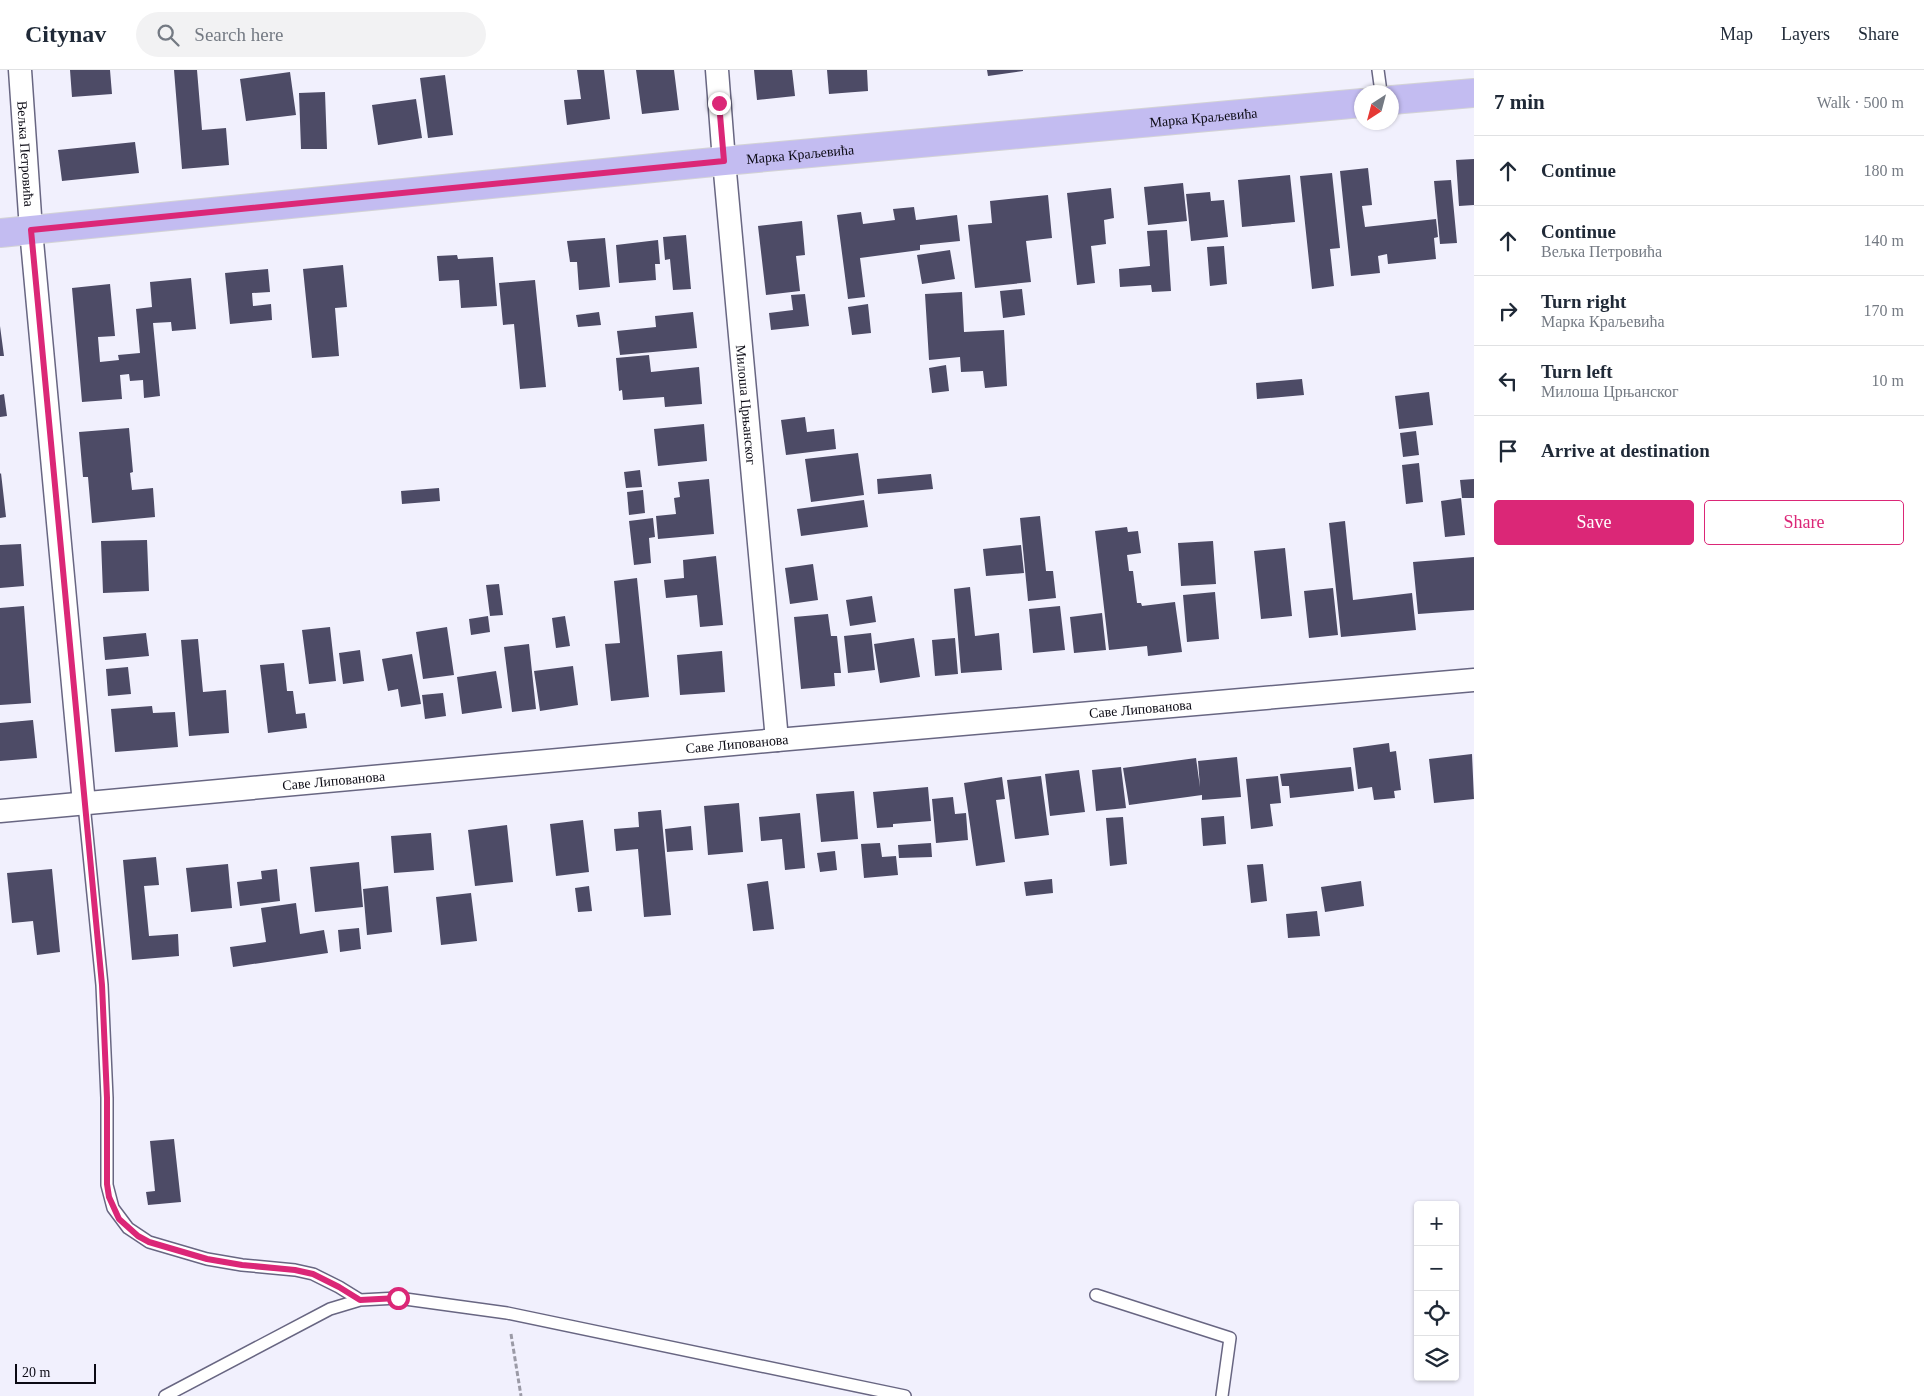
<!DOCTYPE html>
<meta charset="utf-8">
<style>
body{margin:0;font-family:"Times New Roman",serif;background:#f2f2f3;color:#1f2937}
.controls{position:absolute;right:15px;bottom:15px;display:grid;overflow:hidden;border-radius:5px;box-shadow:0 1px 4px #0004}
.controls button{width:45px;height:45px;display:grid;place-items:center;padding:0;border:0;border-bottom:1px solid #e0e1e3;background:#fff;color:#1f2937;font:25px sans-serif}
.compass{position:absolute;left:1354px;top:15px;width:45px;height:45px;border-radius:50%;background:#fff;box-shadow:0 1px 4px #0004;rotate:216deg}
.scale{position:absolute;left:15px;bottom:12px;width:81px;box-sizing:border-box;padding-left:5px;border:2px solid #0b0a14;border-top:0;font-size:14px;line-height:18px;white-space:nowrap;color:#0b0a14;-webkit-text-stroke:4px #f1f0fd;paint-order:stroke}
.stop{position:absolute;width:15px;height:15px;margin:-11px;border:4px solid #db2777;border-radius:50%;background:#fff}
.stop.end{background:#db2777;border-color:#fff;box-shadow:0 1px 5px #0008}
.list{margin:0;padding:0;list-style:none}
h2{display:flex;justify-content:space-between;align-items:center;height:65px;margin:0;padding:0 20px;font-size:21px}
h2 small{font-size:16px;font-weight:400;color:#747a83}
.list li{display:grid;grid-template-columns:32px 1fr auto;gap:15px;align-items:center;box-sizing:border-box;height:70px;padding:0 20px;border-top:1px solid #e0e1e3}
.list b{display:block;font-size:19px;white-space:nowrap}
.list p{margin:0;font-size:16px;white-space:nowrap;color:#747a83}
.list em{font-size:16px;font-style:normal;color:#747a83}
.actions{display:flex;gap:10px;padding:15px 20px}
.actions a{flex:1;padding:11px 0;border:1px solid #db2777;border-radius:5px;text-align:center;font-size:18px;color:#db2777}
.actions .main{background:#db2777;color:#fff}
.icon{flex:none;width:28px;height:28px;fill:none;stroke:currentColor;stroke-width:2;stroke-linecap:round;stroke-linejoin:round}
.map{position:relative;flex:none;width:1474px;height:1326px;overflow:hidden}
header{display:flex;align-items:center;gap:30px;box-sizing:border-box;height:70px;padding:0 25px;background:#fff;border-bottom:1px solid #e0e1e3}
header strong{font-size:24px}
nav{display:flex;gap:28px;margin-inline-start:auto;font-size:18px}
.search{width:350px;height:45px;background:#f2f2f3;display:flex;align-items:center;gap:12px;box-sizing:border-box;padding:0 18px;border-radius:28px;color:#747a83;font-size:19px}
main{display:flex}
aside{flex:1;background:#fff}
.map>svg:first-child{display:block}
.building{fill:#4d4b66}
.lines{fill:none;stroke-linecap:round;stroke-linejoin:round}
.service-casing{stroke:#686682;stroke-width:14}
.minor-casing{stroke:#686682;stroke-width:25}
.primary-casing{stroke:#d3d3d5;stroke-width:30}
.path{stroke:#9b9aa6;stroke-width:3;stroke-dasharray:5 2.5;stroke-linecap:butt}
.service{stroke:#fff;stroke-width:11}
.minor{stroke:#fff;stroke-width:22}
.primary{stroke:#c3bcf1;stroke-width:28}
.route{stroke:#db2777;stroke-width:6}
.labels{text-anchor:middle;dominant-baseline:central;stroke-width:5;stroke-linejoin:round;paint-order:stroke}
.street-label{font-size:14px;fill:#0b0a14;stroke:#f1f0fd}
</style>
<header>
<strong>Citynav</strong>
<div class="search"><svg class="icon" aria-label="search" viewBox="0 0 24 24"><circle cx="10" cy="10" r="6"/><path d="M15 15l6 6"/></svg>Search here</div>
<nav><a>Map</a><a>Layers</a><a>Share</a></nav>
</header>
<main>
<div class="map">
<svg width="1474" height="1326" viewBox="0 0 1474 1326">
<rect width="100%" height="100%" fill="#f1f0fd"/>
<path class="building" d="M70,0H110L112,24L72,27Z
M174,0H197L202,60L226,58L229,95L182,99Z
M577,0H604L610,49L567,55L564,30L581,29Z
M636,0H674L679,40L642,44Z
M754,0H792L795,26L757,30Z
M827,0H867L868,21L829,24Z
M987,0H1023V1L988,6Z
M290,2L296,45L246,51L240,9Z
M445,5L453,65L428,68L420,8Z
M325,22L327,79H301L299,23Z
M416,29L422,68L378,75L372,35Z
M135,72L139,103L62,111L58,80Z
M1474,89V135L1459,136L1456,90Z
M1368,98L1372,135L1362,136L1365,157L1436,149L1438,167L1434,168L1436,189L1388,194L1387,184L1378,186L1380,203L1351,206L1340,101Z
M1332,103L1340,178L1330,179L1334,216L1312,219L1300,106Z
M1290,105L1295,152L1242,157L1238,110Z
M1451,110L1457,173L1440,174L1434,111Z
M1183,113L1187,151L1148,155L1144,117Z
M1111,118L1114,148L1104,150L1106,174L1091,176L1095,213L1077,215L1067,123Z
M1210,122L1211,131L1224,130L1228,167L1191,171L1186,124Z
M1048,125L1052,168L1026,171L1031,212L975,218L968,155L992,153L990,131Z
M914,137L916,150L957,145L960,171L920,175V180L860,188L865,227L848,229L837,145L861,142L863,154L895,150L893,139Z
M802,151L805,185L796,186L800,221L766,225L758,156Z
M1167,160L1171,221L1152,222L1151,215L1120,217L1119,199L1150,196L1147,161Z
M686,165L691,219L673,220L670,189L665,190L663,167Z
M605,168L610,217L579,220L577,192H570L567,171Z
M658,170L660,194H655L656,210L619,213L616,175Z
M1224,176L1227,214L1210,216L1207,177Z
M950,180L955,209L922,214L917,185Z
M457,185L458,189L493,187L497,236L461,238L459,210L439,211L437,186Z
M343,195L347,237L335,238L339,286L312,288L303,199Z
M268,199L270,222L252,223L253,236L271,234L272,250L230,254L225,203Z
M191,208L196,259L172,261L171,252L153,253L160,326L144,328L143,310L130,311L129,304L120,305L122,329L82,332L72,218L110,214L115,266L98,267L100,292L119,290L118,285L140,283L136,239L152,237L150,212Z
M535,210L546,317L520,319L514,254L503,255L499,213Z
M1022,219L1025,245L1003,248L1000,221Z
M962,222L964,262L1004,260L1007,316L985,318L983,301L961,302L960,287L929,290L925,224Z
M805,224L809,256L771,260L769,243L793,240L791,225Z
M868,234L871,263L852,265L848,237Z
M599,242L601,255L578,257L576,245Z
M693,242L697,278L620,285L617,261L656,257L655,246Z
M0,256L4,286H0Z
M649,285L651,302L699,297L702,334L665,337L664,327L623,330L622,320L619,321L616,288Z
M946,295L949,321L932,323L929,298Z
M1302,309L1304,325L1257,329L1256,313Z
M1429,322L1433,355L1399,359L1395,326Z
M4,324L7,346L0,347V325Z
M805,347L807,362L834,359L836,379L786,385L781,350Z
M704,354L707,391L658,396L654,359Z
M129,358L133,402L130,403L132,420L153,418L155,447L92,453L88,407H83L79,362Z
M1416,361L1419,385L1403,387L1400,363Z
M858,383L864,425L811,432L805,389Z
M1419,393L1423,432L1406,434L1402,395Z
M640,400L642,417L626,418L624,402Z
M1,403L6,447L0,448V404Z
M931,404L933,419L878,424L877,409Z
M709,409L714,464L658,469L656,446L676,444L674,428L680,427L678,412Z
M1474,409V428H1462L1460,410Z
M439,418L440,431L402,434L401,421Z
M643,420L645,443L629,445L627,422Z
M1461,428L1465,465L1445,467L1441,431Z
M864,430L868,457L801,466L797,439Z
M1040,446L1046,501H1053L1056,528L1028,531L1020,448Z
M653,448L655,467L649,468L651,493L634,495L629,451Z
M1345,451L1353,530L1412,523L1416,560L1341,567L1329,453Z
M1127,457L1128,462L1138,461L1141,483L1127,485L1129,501H1133L1137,533H1141L1142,536L1175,532L1182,582L1148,586L1147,576L1109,580L1095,461Z
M147,470L149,521L103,523L101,471Z
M1213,471L1216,514L1181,516L1178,473Z
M21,474L24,516L0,518V475Z
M1021,475L1024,503L986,506L983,479Z
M1285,478L1292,546L1261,549L1254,481Z
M716,486L723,555L700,557L697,525L666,528L664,510L684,508L683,490Z
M1474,487V540L1418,544L1413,492Z
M813,494L818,530L790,534L785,498Z
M637,508L649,627L611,631L605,574L620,573L614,511Z
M499,514L503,545L490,546L486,515Z
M970,517L975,566L999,563L1002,600L961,603L954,519Z
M1333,518L1338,565L1309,568L1304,521Z
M1215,522L1219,569L1187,572L1183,525Z
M872,526L876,552L850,556L846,530Z
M24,536L31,633L0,635V538Z
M1060,536L1065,580L1033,583L1029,539Z
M1102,543L1106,580L1074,583L1070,547Z
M828,544L831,566H837L841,603H834L835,616L801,619L794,547Z
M488,546L490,562L471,565L469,549Z
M565,546L570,576L556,578L552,548Z
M330,557L336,611L309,614L302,560Z
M447,557L454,605L423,609L416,562Z
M146,563L149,586L105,590L103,567Z
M871,563L875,600L848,603L844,566Z
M914,568L920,607L880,613L874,574Z
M955,568L958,604L935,606L932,570Z
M198,569L203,622L226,620L229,663L189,666L181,570Z
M529,574L536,639L512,642L504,577Z
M360,580L364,611L343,614L339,583Z
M722,581L725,622L680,625L677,585Z
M412,584L421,634L401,637L398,619L388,621L382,589Z
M284,593L287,621H293L296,644L305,643L307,658L268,663L260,595Z
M573,596L578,635L540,641L534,601Z
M128,597L131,624L108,626L106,599Z
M496,601L502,638L462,644L457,607Z
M443,623L446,646L425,649L422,625Z
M152,636L153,643L175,642L178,677L115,682L111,639Z
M33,650L37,688L0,691V653Z
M1389,673L1390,682L1396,681L1401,720L1394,721L1395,728L1374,730L1372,717L1358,719L1353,678Z
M1472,684L1474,729L1434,733L1429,689Z
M1237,687L1241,727L1202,730V725L1129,735L1123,698L1196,688L1200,717L1198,691Z
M1121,697L1126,738L1096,741L1092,700Z
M1351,697L1354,721L1290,728L1289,716H1282L1280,704Z
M1079,700L1085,742L1050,746L1045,704Z
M1041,706L1049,765L1015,769L1007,710Z
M1278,706L1281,733L1270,734L1273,756L1251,759L1246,709Z
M1002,707L1005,729L996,730L1005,792L976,796L964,713Z
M928,717L931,751L893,754V757L877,758L873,722Z
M854,721L858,769L821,772L816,724Z
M953,727L955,744L966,743L968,770L936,773L932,729Z
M739,733L743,782L708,785L704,736Z
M661,740L671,845L644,847L638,779L616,781L614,759L639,757L638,742Z
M800,743L805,798L785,800L782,769L761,771L759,747Z
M1224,746L1226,774L1203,776L1201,748Z
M1123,747L1127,794L1110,796L1106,748Z
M583,750L589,802L556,806L550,754Z
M507,755L513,812L475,816L468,760Z
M691,756L693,780L667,782L665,759Z
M431,763L434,800L394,803L391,766Z
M880,773L882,787L896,786L898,805L864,808L861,774Z
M931,773L932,787L899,788L898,775Z
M835,781L837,800L820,802L817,783Z
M156,787L159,815L144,816L149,866L178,864L179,886L132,890L123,790Z
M359,792L363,837L315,842L310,797Z
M228,794L232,838L191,842L186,798Z
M1263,794L1267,831L1251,833L1247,795Z
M52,799L60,882L37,885L33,851L12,853L7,803Z
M277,799L280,831L240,836L237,812L262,809L261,801Z
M1052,809L1053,823L1026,826L1024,812Z
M768,811L774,859L753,861L747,814Z
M1361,811L1364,836L1325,842L1321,817Z
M388,816L392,862L367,865L363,819Z
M589,816L592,841L578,842L575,818Z
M471,823L477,871L441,875L436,827Z
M296,833L300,864L324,860L328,883L233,897L230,877L266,872L261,838Z
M1317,841L1320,866L1288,868L1286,844Z
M359,858L361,879L340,882L338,860Z
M174,1069L181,1132L148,1135L146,1122L155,1121L150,1071Z"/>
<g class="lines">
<defs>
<path id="service" d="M1378,0L1381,22
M84,734L102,915L107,1028V1115L113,1138L128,1158L149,1172L207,1189L242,1195L295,1200L313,1204L339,1217L360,1230
M1096,1225L1230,1268L1222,1326
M165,1326L330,1239L360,1230L398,1228L507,1243L905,1326"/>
<g id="minor">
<path id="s1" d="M20,0L31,160L84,734"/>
<path id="s2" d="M717,0L724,91L777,670"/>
<path id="s3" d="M0,741L777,670L1474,610"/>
</g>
<g id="primary">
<path d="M1392,30L1474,23"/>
<path id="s4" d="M0,163L724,91L1362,33"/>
</g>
</defs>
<use href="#service" class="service-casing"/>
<use href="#minor" class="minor-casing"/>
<use href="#primary" class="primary-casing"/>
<path class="path" d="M511,1264L521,1326"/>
<use href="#service" class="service"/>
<use href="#minor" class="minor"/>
<use href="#primary" class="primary"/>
</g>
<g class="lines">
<path class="route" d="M398,1228L360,1230L339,1217L313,1204L295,1200L242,1195L207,1189L149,1172L138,1166L119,1149L109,1127L107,1114V1028L102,915L31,160L724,91L719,33"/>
</g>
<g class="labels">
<g class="street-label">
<text stroke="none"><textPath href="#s4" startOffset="1209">Марка Краљевића</textPath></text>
<text stroke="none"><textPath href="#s1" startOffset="84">Вељка Петровића</textPath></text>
<text stroke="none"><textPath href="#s4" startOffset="804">Марка Краљевића</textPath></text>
<text stroke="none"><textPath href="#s2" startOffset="336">Милоша Црњанског</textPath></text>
<text stroke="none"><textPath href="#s3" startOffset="1145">Саве Липованова</textPath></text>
<text stroke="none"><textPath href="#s3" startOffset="740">Саве Липованова</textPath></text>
<text stroke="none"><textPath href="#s3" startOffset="335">Саве Липованова</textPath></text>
</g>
</g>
</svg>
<div class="controls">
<button>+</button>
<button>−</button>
<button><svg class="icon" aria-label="locate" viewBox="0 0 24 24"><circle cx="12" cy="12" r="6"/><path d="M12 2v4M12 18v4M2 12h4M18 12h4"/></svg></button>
<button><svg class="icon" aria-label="layers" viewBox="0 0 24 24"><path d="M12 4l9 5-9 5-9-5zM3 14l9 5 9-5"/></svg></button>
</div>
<svg class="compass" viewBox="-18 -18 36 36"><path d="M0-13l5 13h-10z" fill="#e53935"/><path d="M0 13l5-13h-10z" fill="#747a83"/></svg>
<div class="scale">20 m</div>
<div class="stop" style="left:398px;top:1228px"></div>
<div class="stop end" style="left:719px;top:33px"></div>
</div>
<aside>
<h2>7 min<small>Walk · 500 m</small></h2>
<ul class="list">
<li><svg class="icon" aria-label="ahead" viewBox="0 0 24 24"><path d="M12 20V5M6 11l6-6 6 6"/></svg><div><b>Continue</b></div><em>180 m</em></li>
<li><svg class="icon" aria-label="ahead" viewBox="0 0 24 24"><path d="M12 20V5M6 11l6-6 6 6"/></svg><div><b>Continue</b><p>Вељка Петровића</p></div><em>140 m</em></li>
<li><svg class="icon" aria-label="right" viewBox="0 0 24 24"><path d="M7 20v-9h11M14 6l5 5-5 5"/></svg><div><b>Turn right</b><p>Марка Краљевића</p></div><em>170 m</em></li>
<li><svg class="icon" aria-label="left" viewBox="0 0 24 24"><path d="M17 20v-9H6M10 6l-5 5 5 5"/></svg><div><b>Turn left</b><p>Милоша Црњанског</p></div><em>10 m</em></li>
<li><svg class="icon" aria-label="arrive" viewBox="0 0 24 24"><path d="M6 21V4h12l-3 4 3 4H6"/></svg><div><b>Arrive at destination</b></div></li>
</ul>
<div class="actions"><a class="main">Save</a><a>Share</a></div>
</aside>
</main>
